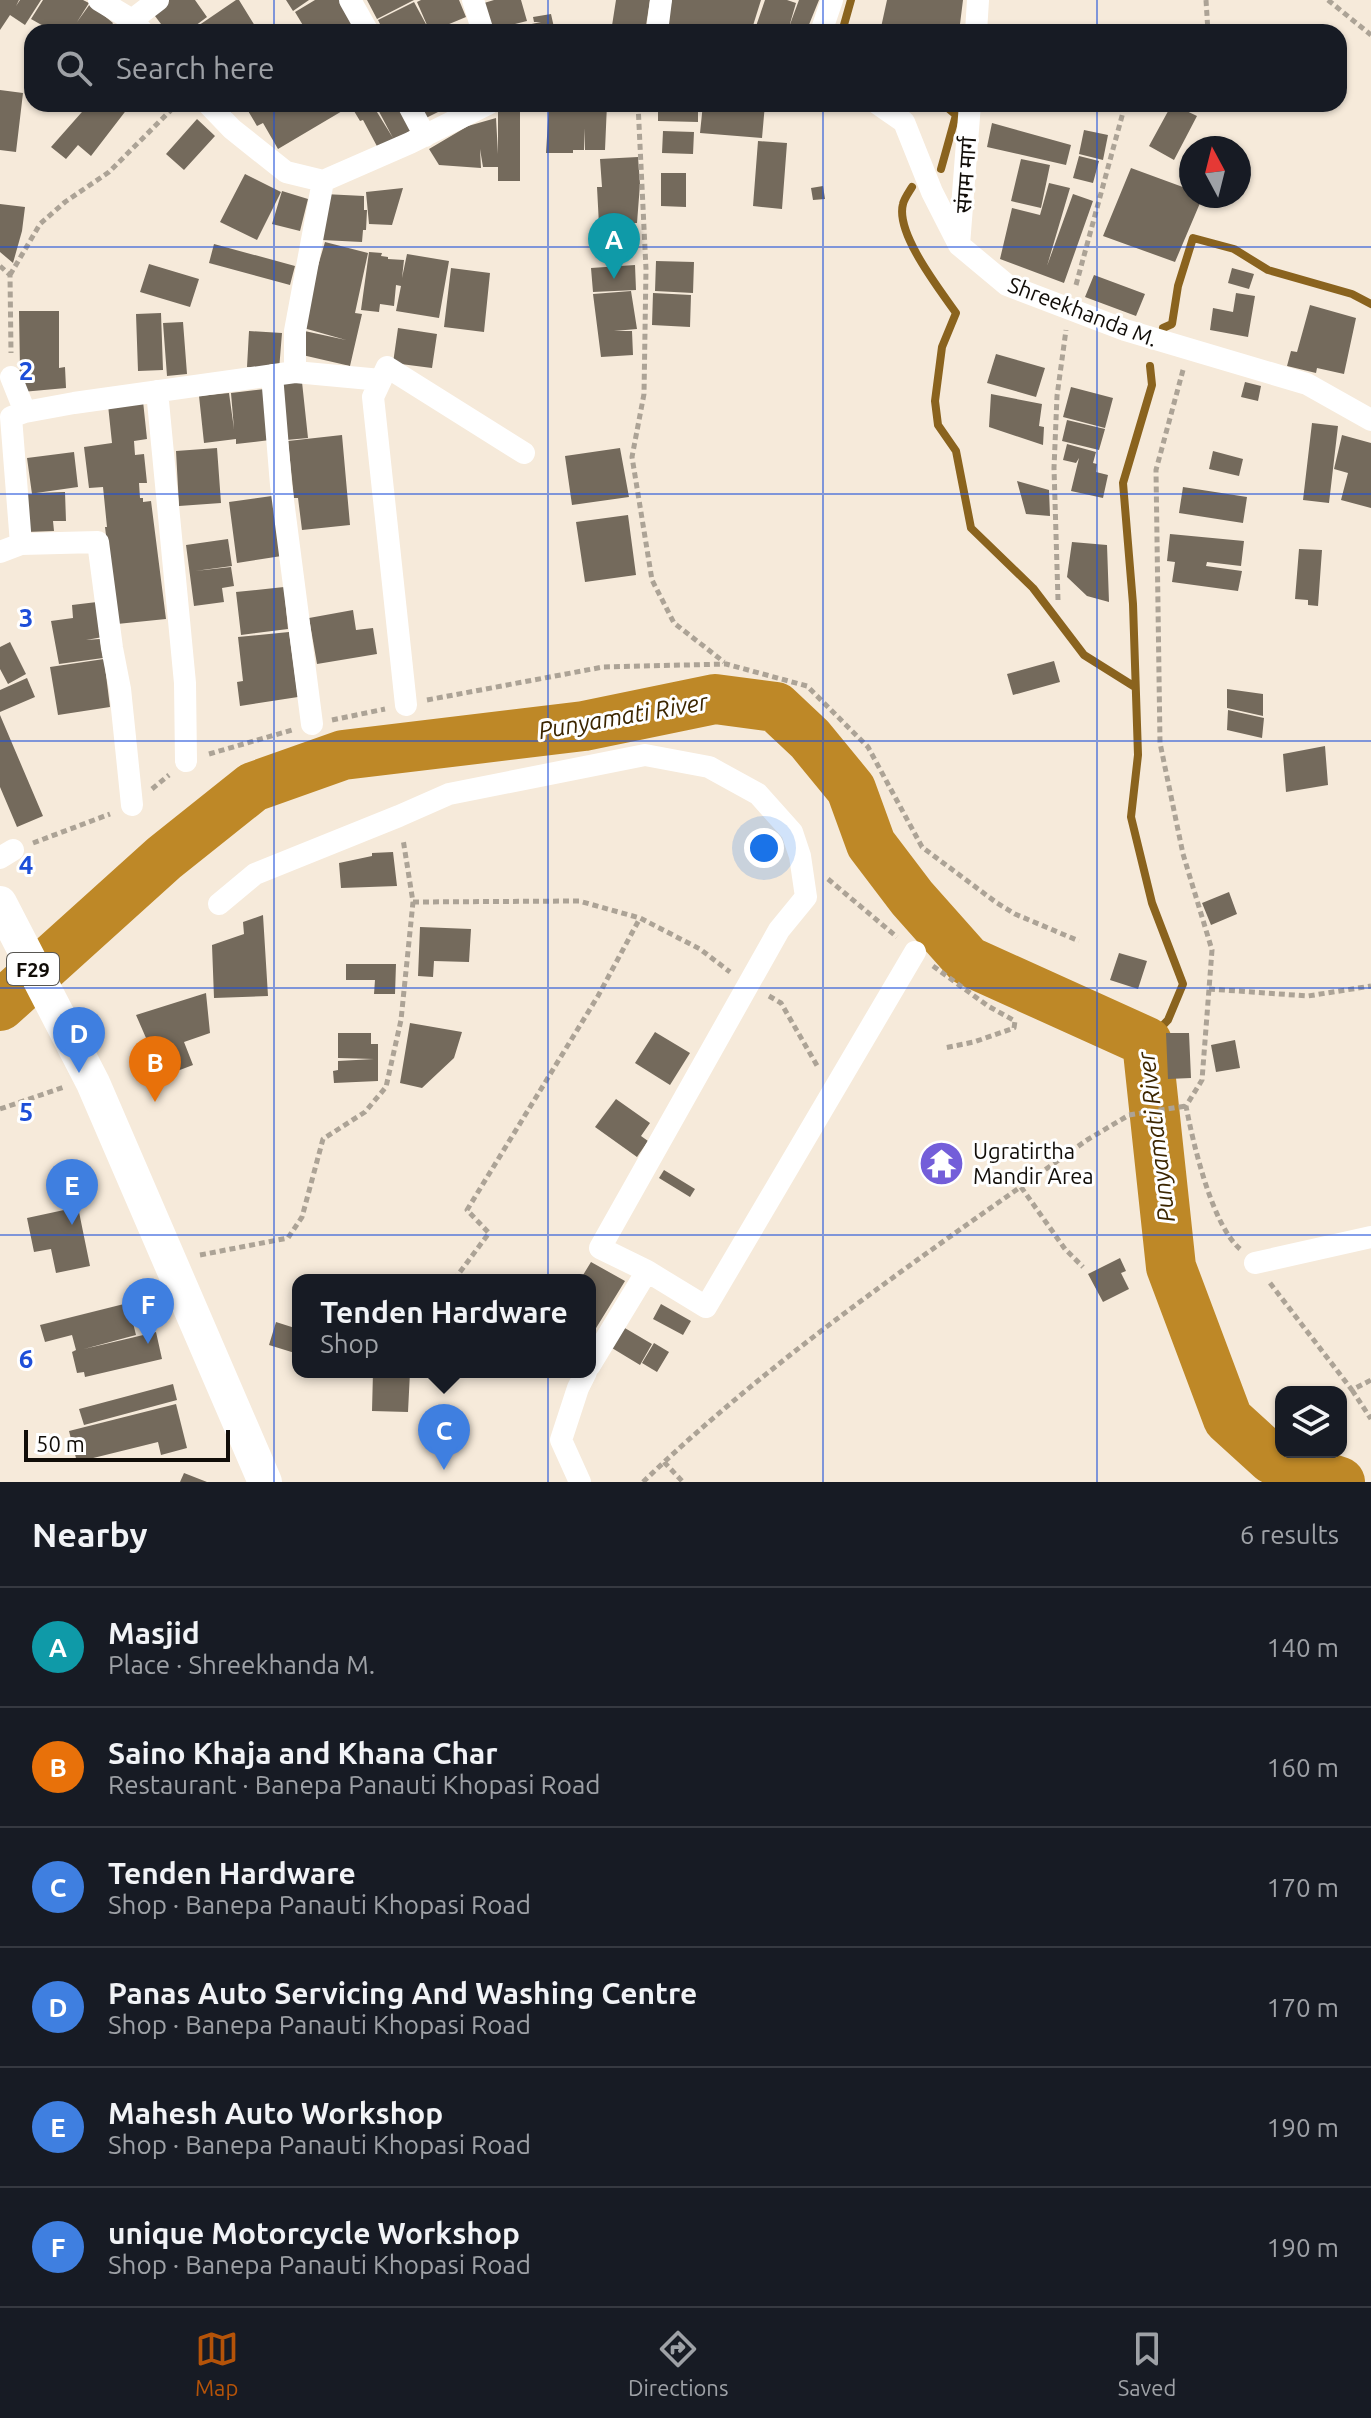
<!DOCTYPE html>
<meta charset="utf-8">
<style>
body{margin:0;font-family:Ubuntu,"Noto Sans Devanagari",sans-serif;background:#242831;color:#f1f3f6}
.controls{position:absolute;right:24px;bottom:24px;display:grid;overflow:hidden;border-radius:16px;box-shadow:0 2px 6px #0004}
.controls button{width:72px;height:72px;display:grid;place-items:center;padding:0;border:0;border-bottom:2px solid #363941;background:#171b24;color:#f1f3f6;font:40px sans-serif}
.compass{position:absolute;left:1179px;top:136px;width:72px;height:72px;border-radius:50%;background:#171b24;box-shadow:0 2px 6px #0004;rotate:353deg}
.scale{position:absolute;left:24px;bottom:20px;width:206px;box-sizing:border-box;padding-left:8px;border:4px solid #110d08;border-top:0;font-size:22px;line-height:28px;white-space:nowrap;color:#110d08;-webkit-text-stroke:6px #fff;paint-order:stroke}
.you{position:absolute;left:764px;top:848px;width:28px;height:28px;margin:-20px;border:6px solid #fff;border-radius:50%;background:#1a73e8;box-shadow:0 0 0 12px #1a73e833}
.badge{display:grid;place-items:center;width:52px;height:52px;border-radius:50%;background:#b45309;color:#fff;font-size:26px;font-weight:700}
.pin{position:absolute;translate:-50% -66px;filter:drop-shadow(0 2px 4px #0008)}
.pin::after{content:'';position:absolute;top:42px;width:28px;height:24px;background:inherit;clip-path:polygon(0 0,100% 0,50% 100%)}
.popup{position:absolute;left:292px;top:1274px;width:304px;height:104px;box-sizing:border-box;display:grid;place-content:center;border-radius:16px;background:#171b24;filter:drop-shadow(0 2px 6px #0005);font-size:26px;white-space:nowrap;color:#9ea1a6}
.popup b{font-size:30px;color:#f1f3f6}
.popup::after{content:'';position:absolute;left:50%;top:100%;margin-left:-16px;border:16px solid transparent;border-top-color:#171b24}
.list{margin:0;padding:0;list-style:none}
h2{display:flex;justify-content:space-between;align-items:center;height:104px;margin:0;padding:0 32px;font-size:34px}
h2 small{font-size:26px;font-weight:400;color:#9ea1a6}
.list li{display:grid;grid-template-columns:52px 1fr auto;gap:24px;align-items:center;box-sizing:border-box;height:120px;padding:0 32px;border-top:2px solid #363941}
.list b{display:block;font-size:30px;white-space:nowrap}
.list p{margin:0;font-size:26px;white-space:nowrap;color:#9ea1a6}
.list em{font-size:26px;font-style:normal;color:#9ea1a6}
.icon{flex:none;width:44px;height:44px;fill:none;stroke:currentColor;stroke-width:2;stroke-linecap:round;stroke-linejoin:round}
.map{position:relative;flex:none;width:1371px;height:1482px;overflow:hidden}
.search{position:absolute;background:#171b24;box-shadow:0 2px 6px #0004;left:24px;right:24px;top:24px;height:88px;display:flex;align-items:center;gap:20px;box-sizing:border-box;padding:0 28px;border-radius:24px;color:#9ea1a6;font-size:30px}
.sheet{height:824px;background:#171b24}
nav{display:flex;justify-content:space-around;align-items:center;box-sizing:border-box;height:112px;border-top:2px solid #363941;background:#171b24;font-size:22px;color:#9ea1a6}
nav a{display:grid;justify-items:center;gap:4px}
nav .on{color:#b45309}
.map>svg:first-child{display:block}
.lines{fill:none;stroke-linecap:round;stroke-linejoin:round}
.stream{stroke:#8a631e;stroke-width:8}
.river{stroke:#be8827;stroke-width:50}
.building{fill:#746a5c}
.path{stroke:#aca396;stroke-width:5;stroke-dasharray:6 4;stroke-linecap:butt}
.minor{stroke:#fff;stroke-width:22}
.primary{stroke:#fff;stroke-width:34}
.grid{fill:none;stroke:#1d4ed8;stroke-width:2;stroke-opacity:0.55}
.labels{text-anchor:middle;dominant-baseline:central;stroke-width:6;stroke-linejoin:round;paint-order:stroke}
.shield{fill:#fff;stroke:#585652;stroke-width:2}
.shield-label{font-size:20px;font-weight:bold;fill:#110d08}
.street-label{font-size:22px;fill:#110d08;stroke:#fff}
.poi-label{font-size:22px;fill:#110d08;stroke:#fff;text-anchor:start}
.water-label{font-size:24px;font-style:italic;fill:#3c2600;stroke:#fff}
.grid-label{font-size:26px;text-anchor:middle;font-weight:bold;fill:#1d4ed8;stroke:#fff;stroke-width:6;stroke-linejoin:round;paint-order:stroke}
</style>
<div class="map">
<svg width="1371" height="1482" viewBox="0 0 1371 1482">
<rect width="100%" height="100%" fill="#f6eada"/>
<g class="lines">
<path class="stream" d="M842,32L851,0
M941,169L956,115L943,104
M912,187C909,192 904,199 903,204C895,233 940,290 956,313L942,347L935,401L938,425L956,451L971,528L1033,588L1084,655L1135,687
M1163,328L1172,324L1178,286L1193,238L1234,249L1268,270L1352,294L1371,304
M1147,1042L1168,1020L1183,984L1152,903L1131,817L1138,755L1133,604L1123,483L1152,385L1150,366"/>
<path class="river" d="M0,1006L164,858L253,787L343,755L584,726L715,699L776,707L810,739L851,789L871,844L912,898L968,961L1147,1042L1171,1267L1228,1419L1272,1459L1340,1482"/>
</g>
<path class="building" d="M0,0H19L16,6L20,0H41L25,25L10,15L0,30Z
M43,0H83L89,3L77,22L90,4L113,23L107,32H63L49,24L47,28L31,19Z
M168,0H195L207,17L187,32H167L152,12Z
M236,0H239L255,26L246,32H189Z
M286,0H309L293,11Z
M315,0H343L364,32H307L295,12Z
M367,0H414L377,19Z
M421,0H459L466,17L430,32L417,2Z
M494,0H521L527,21L511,25L512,32H491L484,3Z
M616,0H650L645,32H611Z
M672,0H761L751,32H664Z
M765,0H787L796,3L789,27L799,0H819L806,32H754Z
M887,0H963L959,32H880Z
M414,2L427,26L416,32H384L378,20Z
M551,14L555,32H514L513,28L541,22H534L533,17Z
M0,90L23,93L16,152L0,150Z
M89,104H131L91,156L78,145L66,159L51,147Z
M225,104H354L278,149L263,123L257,126L244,104L230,113Z
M355,104H372L393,138L375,104H401L415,128L379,150L363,120L360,121L351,106Z
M418,104H454L426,118Z
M549,104H607L605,150H585V128L584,150H573V153H546Z
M664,104H698V122L658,121V108H664Z
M703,104H765L762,138L700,133Z
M1172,104L1197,116L1174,160L1149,146Z
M498,111H520V181H498V167H483L480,149L481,168L439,165L429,149L468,126L496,118L498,154Z
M197,119L215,136L184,170L166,154Z
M992,123L1071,145L1066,165L987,147Z
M1084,130L1108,135L1103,160L1079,154Z
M663,131L694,132L693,154L662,153Z
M758,141L787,143L782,209L753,206Z
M1079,156L1099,161L1093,183L1073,178Z
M638,157L640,184L637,223L599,225L597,187H602L600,159Z
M1021,159L1050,165L1041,208L1011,201Z
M1131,168L1191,190V196H1203L1175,262L1103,236Z
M661,173H686V207L661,206Z
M245,174L281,192L257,240L220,222Z
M1049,183L1070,188L1047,266L1073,194L1093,201L1064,283L1000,259L1012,208L1040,215Z
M823,186L825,199L813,200L811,188Z
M403,188L392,225L369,224L366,192Z
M282,191L308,199L300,231L272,224Z
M324,194L364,196V210H367L366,230H363L362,242L322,240Z
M0,204L25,207L22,231L13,263L0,252Z
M325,242L368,253L355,313L362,314L350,366L298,354L300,330L346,340L300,327Z
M214,244L295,266L290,285L209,263Z
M369,252L382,253L381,256L388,257V259L404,260L402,278L407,254L449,261L439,318L396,311L401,286L396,285L394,306L380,304L379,312L361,310Z
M656,261L694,262L693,293L655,291Z
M149,264L199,279L190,307L140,292Z
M635,265L636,290L593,292L591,268Z
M451,268L490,273L484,332L444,327Z
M1232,268L1254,274L1249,289L1228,283Z
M1094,275L1145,294L1136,316L1085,297Z
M631,291L637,329L614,331H632L633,355L601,357L593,294Z
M653,293L691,295L690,327L652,325Z
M1236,293L1255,296L1248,337L1210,330L1213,308L1233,312Z
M1310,305L1356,318L1344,374L1317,368L1316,373L1287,366L1291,351L1297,352Z
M19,311H59V368L65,367L66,388L22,392L18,370H20Z
M161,313L163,370L138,371L136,314Z
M183,322L187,374L167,376L163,323Z
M398,328L437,334L432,368L393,363Z
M249,331L282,333L279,370L247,367Z
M996,354L1045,368L1036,397L987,383Z
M302,382L308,438L286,440L280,384Z
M1245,382L1261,386L1258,401L1241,397Z
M1071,387L1113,398L1105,428L1063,417Z
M265,389L270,440L236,444V439L204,443L199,396L229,393L234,429L231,393Z
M991,394L1042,404L1039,426L1044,427L1043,445L989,427Z
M143,401L147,439L134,441L135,455L144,454L147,483H139L140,498H143V502L151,501L166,619L117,624L105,527H107L103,487L89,488L84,447L112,443L108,405Z
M1067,420L1105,429L1099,450L1062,441Z
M1312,423L1338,426L1329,503L1303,500Z
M342,435L350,525L302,530L298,498H294L288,441Z
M1342,435L1371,443V508L1341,500L1348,473L1334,469Z
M1067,444L1096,452L1093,463L1097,464L1096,472L1108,475L1103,498L1071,491L1079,458L1076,463L1063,460Z
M217,448L221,503L179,506L176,451Z
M620,448L629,497L572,505L565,456Z
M1213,451L1243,459L1239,476L1209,469Z
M74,452L78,487L36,493L65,492L66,521H53L54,531L26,532L24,494H32L27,458Z
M1017,481L1049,490L1050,516L1026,514Z
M1183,487L1247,497L1243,523L1179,513Z
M279,495L288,555L237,563L229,502Z
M628,515L636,575L585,582L576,522Z
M1170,534L1244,541L1241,566L1207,562L1206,566L1242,571L1238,591L1172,582L1175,562L1167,561Z
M228,539L232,566L195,571L231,567L234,586L222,588L224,602L194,606L186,545Z
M1072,542L1107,545L1109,602L1087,596L1067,577Z
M1299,549L1322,550L1318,606L1308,605V600L1295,599Z
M284,587L288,629L241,635L236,592Z
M97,602L103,637L86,640L100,639L103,658L59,664L51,621L73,618L72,605Z
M353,610L356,630L373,628L377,654L317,664L309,618Z
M289,632L298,697L240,706L237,682L243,681L238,637Z
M10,642L26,674L8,684L0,669V647Z
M104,659L110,707L58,715L50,667Z
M1054,661L1060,682L1013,695L1007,674Z
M27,678L35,697L0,712V690Z
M1227,689L1263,694V716L1227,708Z
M1228,710L1264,718L1262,738L1227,730Z
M0,715L43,816L17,827L0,787Z
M1325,746L1328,785L1286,792L1283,754Z
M393,852L397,886L341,888L339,863L372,856V853Z
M1229,892L1237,914L1211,925L1202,903Z
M263,915L268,996L214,998L212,945L244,934L243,922Z
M420,927L471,929L469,962L434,961L433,977L418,976Z
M1119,953L1147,961L1138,989L1110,980Z
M346,964H396L395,994H374L375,980H346Z
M206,993L210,1033L184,1042L193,1065L148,1082L140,1061L175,1046L153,1054L136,1015Z
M410,1023L462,1032L454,1058L422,1088L400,1083Z
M655,1032L690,1053L670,1085L635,1063Z
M338,1033H371V1044H378V1081L334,1083L333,1071L338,1070V1061L374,1059L338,1058Z
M1166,1033H1189L1191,1078L1168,1079Z
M1235,1040L1240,1068L1216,1072L1211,1045Z
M616,1099L650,1123L641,1136L648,1141L637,1157L595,1127Z
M664,1170L695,1189L690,1197L659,1178Z
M78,1207L90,1266L56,1273L51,1249L34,1252L27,1218Z
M1120,1258L1126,1271L1121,1273L1129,1289L1103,1302L1088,1274Z
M591,1262L625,1281L593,1333L590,1330V1280H580Z
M128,1303L136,1335L84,1349L156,1332L162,1359L85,1377L84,1372L77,1373L72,1352L76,1350L72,1335L45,1342L40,1325Z
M661,1304L691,1321L683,1335L653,1319Z
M276,1322L298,1329V1354L269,1345Z
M618,1324L652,1344L640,1365L607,1345Z
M654,1343L669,1352L657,1372L642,1363Z
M373,1372H410L408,1412L372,1411Z
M173,1384L177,1400L84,1425L79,1409Z
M176,1404L187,1448L161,1455L158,1442L77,1462L69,1431Z
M184,1473L207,1482H180Z"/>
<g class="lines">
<path class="path" d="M1206,0L1208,32
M1328,0L1371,35
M638,104L646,269L644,394L632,457L652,580L674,623L724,662
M0,266L10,275L11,353
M10,275L40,224L65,202L109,172L177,104
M1076,285L1125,105
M1183,370L1156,470L1160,743L1183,854L1212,950L1202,1080L1186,1106C1193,1143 1212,1225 1240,1249
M1058,600L1054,468L1057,396L1066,330
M427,700L603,667L726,664L807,686L868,747L922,847L997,903L1015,914L1079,941
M332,720L385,709
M209,754L292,730
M152,789L169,775
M33,843L110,814
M828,879L897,937
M413,902L579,901L640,918L700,949L730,972
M933,966L988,1006L1015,1021L1014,1028L974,1042L944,1048
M1209,989L1308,996L1371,986
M769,996L781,1003L819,1069
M0,1109L64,1087
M1021,1187L1065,1249L1083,1267
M200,1255L288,1238L302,1217L323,1139L365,1112L386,1087L401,1020L413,902L403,839
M454,1280L489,1233L467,1210L598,996L640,918
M1270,1283L1352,1390L1371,1380
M1352,1390L1371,1419
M664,1462L683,1482
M643,1482C778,1352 935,1248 1087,1140L1129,1115L1186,1106"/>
<path class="minor" d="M99,0L132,20L143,32
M350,0L368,32
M473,0L483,32
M132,20L158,0
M657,32L661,0
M821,32L832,0
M976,32L978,0
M208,104L232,129L286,172L323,181L410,143L488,104
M408,104L425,136
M878,104L904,122L932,192L959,245L1007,285L1125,330L1307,384L1371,420
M959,245L970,104
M295,372L381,380
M272,375L281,485L312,724
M11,377L25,412L74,403L295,372V331L323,181
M157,391L185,683L186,761
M21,544L98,542L112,648L120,689L132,805
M0,552L21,544L11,417L25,412
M406,705L373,397L387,367L524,453
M0,858L13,850
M219,904L255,874L399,816L449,794L645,755L709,767L758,794L792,832L800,856L806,897L779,930L600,1248L647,1271L590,1365
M1255,1263L1371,1237
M647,1271L706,1307L915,952
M580,1482L561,1440L578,1388L586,1372"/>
<path class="primary" d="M0,903L93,1083L265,1482"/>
</g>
<path class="grid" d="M274,0V32M548,0V32M823,0V32M1097,0V32M274,104V1482M548,104V1482M823,104V1482M1097,104V1482M0,247H1371M0,494H1371M0,741H1371M0,988H1371M0,1235H1371"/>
<defs>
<symbol id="temple-disc" viewBox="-11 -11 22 22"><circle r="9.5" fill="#735ed9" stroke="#fff"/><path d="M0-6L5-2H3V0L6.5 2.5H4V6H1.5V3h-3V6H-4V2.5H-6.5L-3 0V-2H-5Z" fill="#fff"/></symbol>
</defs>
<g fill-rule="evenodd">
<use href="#temple-disc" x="916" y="1138" width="51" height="51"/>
</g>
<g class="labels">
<rect class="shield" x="7" y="953" width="52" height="32" rx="6"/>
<g class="shield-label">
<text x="33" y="969">F29</text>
</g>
<g class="street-label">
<text transform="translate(965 175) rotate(-86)">संगम मार्ग</text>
<text transform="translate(1083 311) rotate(21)">Shreekhanda M.</text>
</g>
<g class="poi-label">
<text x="973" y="1150">Ugratirtha<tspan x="973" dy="25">Mandir Area</tspan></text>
</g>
<g class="water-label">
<text transform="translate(623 716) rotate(-10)">Punyamati River</text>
<text transform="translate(1156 1137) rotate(-97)">Punyamati River</text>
</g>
</g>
<g class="grid-label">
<text x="26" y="380">2</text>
<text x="26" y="627">3</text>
<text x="26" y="874">4</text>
<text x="26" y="1121">5</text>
<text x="26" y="1368">6</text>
</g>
</svg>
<div class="controls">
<button><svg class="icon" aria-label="layers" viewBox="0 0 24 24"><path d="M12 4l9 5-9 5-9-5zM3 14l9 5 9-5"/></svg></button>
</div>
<svg class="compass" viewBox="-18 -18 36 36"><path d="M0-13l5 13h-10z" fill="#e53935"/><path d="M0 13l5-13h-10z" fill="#9ea1a6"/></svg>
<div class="scale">50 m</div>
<div class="you"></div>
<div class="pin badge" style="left:614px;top:279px;background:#0f9aa8">A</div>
<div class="pin badge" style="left:155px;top:1102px;background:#e8710a">B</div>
<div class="pin badge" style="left:444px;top:1470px;background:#3f7fe0">C</div>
<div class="popup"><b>Tenden Hardware</b>Shop</div>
<div class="pin badge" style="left:79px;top:1073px;background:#3f7fe0">D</div>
<div class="pin badge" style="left:72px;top:1225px;background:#3f7fe0">E</div>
<div class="pin badge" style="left:148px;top:1344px;background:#3f7fe0">F</div>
<div class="search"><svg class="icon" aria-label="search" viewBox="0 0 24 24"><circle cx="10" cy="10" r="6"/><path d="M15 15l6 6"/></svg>Search here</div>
</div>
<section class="sheet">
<h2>Nearby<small>6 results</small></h2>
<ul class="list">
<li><span class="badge" style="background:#0f9aa8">A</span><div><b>Masjid</b><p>Place · Shreekhanda M.</p></div><em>140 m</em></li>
<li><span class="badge" style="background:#e8710a">B</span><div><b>Saino Khaja and Khana Char</b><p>Restaurant · Banepa Panauti Khopasi Road</p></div><em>160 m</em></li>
<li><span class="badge" style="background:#3f7fe0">C</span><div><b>Tenden Hardware</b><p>Shop · Banepa Panauti Khopasi Road</p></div><em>170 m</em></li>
<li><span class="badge" style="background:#3f7fe0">D</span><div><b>Panas Auto Servicing And Washing Centre</b><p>Shop · Banepa Panauti Khopasi Road</p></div><em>170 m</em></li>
<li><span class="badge" style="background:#3f7fe0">E</span><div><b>Mahesh Auto Workshop</b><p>Shop · Banepa Panauti Khopasi Road</p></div><em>190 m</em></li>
<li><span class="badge" style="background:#3f7fe0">F</span><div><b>unique Motorcycle Workshop</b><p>Shop · Banepa Panauti Khopasi Road</p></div><em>190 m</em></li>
</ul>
</section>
<nav>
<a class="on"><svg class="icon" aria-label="map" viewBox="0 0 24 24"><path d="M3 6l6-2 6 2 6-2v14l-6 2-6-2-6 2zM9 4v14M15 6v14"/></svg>Map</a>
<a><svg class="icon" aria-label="directions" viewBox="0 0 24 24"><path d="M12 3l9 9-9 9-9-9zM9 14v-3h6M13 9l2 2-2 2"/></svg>Directions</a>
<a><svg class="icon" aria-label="saved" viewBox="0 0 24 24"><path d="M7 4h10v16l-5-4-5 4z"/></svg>Saved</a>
</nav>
